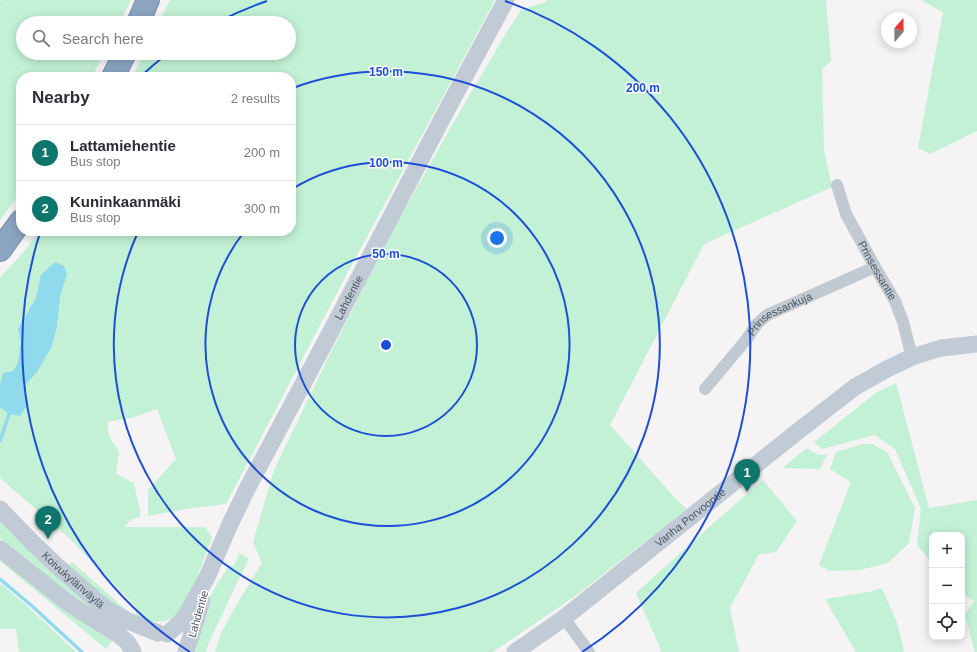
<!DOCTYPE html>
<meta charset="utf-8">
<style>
body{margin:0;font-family:Helvetica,sans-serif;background:#f7f7f7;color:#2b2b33}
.controls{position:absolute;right:12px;bottom:12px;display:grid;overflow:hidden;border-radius:8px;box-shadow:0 2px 10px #0003}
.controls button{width:36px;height:36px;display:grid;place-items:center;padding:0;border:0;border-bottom:1px solid #e1e1e2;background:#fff;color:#2b2b33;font:20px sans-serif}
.compass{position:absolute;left:881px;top:12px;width:36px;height:36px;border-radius:50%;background:#fff;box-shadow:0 2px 10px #0003;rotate:20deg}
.you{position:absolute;left:497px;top:238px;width:14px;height:14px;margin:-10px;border:3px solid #fff;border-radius:50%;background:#1a73e8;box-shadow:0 0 0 6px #1a73e833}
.badge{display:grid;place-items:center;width:26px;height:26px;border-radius:50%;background:#0f766e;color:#fff;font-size:13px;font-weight:700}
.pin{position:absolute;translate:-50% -33px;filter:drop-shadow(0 1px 2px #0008)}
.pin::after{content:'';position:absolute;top:21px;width:14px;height:12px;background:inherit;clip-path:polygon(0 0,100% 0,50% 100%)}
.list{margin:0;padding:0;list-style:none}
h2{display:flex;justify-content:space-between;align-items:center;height:52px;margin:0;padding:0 16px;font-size:17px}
h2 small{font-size:13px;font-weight:400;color:#7c7c81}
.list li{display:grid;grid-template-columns:26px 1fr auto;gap:12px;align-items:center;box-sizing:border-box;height:56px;padding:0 16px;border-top:1px solid #e1e1e2}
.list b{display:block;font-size:15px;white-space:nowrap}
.list p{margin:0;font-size:13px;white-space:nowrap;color:#7c7c81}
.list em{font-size:13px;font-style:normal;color:#7c7c81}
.icon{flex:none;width:22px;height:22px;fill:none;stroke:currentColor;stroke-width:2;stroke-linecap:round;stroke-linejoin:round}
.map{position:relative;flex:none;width:977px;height:652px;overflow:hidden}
.search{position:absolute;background:#fff;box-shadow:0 2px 10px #0003;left:16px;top:16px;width:280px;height:44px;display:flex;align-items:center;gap:10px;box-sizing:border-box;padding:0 14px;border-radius:22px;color:#7c7c81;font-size:15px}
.panel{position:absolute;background:#fff;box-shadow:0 2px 10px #0003;left:16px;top:72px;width:280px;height:164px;border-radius:16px}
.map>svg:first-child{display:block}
.green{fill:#c3f1d5}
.water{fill:#90daee}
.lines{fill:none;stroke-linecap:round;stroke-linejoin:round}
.stream{stroke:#90daee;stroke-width:3.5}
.highway-casing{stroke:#7690ad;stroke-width:24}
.street{stroke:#c1cad2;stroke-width:12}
.secondary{stroke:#c1cbd6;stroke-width:17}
.highway{stroke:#8ba5c1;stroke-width:22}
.ring{fill:none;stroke:#1d4ed8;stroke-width:2}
.labels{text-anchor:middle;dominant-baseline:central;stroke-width:3;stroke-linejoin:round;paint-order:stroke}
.street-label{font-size:11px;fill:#4a5661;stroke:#fff}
.centre{fill:#1d4ed8;stroke:#fff;stroke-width:2}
.ring-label{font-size:12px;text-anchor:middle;font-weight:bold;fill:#1d4ed8;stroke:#fff;stroke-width:3;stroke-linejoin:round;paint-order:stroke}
</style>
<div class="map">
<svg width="977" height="652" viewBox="0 0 977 652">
<rect width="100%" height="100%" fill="#f5f3f3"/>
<path class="green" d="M1,0H131L119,23H23V53H104L92,77H21V192L0,220V2Z
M170,0H495L350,268L226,504L193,508L148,516V490L176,459L157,409L132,418L107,422L109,436L119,452L116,474L134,483L141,516L129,521L125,527H200L206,528L212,537C207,551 201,565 196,580C193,588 190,598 186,606C175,625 152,624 135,616L137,608L68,537L0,478V278L28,247L39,231H291V77H132L144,53H289V23H158Z
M547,0H826L831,61L822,69L824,150L832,187L704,244L610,425L675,498L687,509L578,594L493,652H215L221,633L231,614L262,563L253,542L274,470L330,354L391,234L452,125L505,35L521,10L545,2Z
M921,0H977V131L930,154L918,148L943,12Z
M896,383L929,508L977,500V652H975L965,615L974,601L962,593V535H932V563L917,545L921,509L895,449L875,435L822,449L814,442L877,392Z
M862,444H872L887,452L915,508L909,543L888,563L859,570L829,571L819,565L851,482L830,469L836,452Z
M807,448C815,454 818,455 827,455L820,469L782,468Z
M763,480L797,521L776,552L759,554L730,608L739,652H661L660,648L636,593L699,536Z
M0,521L90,602L104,620L12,550L0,538Z
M239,553L249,558L209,642L206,652H196L199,633L209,598L229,565L234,566Z
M0,555L115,636L106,649L0,561Z
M72,562L124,608L126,611L115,608L68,566Z
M0,583L26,605L76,652H19L16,629H0Z
M882,588L897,623L904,651L902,652H856L825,599L869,592Z"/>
<path class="water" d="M55,262L64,266L67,274L60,296L57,327L51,348L37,372L25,385L27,406L20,416L9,414L0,407V385L3,373L13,371L18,363L21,342L18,329L36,298L41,275Z"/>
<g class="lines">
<path class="stream" d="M0,441L9,414
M0,579L32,606L82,652"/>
<defs>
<path id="highway" d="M138,23L148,0
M113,77L125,53
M0,250L10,236L21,221"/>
</defs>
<use href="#highway" class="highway-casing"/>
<g class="street">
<path id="s1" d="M837,185L846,214L875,267L895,301L903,322L912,357"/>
<path id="s2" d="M705,389L746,340L757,324L767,315L875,267"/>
<path d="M564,618L589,652"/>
</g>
<g class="secondary">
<path id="s3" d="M0,509L34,544L57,566L105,608L128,621L158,633"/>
<path d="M0,549L71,605L119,635L128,643L133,652"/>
<path id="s4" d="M167,634L179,624L186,615L194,601L208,575L230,524L248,487L329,335L443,117L506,0"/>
<path d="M186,652L202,601"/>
<path id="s5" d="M515,652L564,618L797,432L855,387L887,369L912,357L941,348L977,344"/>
</g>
<use href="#highway" class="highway"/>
</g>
<g class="ring">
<circle cx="386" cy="345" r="91"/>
<path d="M292 189A182 182 0 1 1 244 232"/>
<path d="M293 88A273 273 0 1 1 138 232"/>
<path d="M190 652A364 364 0 0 1 40 233M140 77A364 364 0 0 1 167 54M218 22A364 364 0 0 1 267 1M505 1A364 364 0 0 1 582 652"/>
</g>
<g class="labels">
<g class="street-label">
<text stroke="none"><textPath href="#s1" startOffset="95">Prinsessantie</textPath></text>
<text stroke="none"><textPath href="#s4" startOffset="384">Lahdentie</textPath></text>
<text stroke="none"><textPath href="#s2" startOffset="108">Prinsessankuja</textPath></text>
<text stroke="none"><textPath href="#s5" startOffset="221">Vanha Porvoontie</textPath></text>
<text stroke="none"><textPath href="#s3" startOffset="102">Koivukylänväylä</textPath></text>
<text transform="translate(198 614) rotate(-74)">Lahdentie</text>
</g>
</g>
<circle cx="386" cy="345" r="6" class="centre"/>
<g class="ring-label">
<text x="386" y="76">150 m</text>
<text x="643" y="92">200 m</text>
<text x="386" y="167">100 m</text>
<text x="386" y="258">50 m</text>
</g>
</svg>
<div class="controls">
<button>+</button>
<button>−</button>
<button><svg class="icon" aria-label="locate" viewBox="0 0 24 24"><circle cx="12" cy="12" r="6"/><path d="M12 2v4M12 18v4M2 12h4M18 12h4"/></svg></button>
</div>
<svg class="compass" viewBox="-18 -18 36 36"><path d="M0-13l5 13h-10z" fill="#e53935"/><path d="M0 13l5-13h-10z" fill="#7c7c81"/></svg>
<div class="you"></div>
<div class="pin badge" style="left:747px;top:492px">1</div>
<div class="pin badge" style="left:48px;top:539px">2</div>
<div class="search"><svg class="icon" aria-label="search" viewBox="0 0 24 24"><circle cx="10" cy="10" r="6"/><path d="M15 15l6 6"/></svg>Search here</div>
<section class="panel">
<h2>Nearby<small>2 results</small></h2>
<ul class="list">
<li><span class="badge">1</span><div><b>Lattamiehentie</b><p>Bus stop</p></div><em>200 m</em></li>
<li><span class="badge">2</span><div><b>Kuninkaanmäki</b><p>Bus stop</p></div><em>300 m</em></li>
</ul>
</section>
</div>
